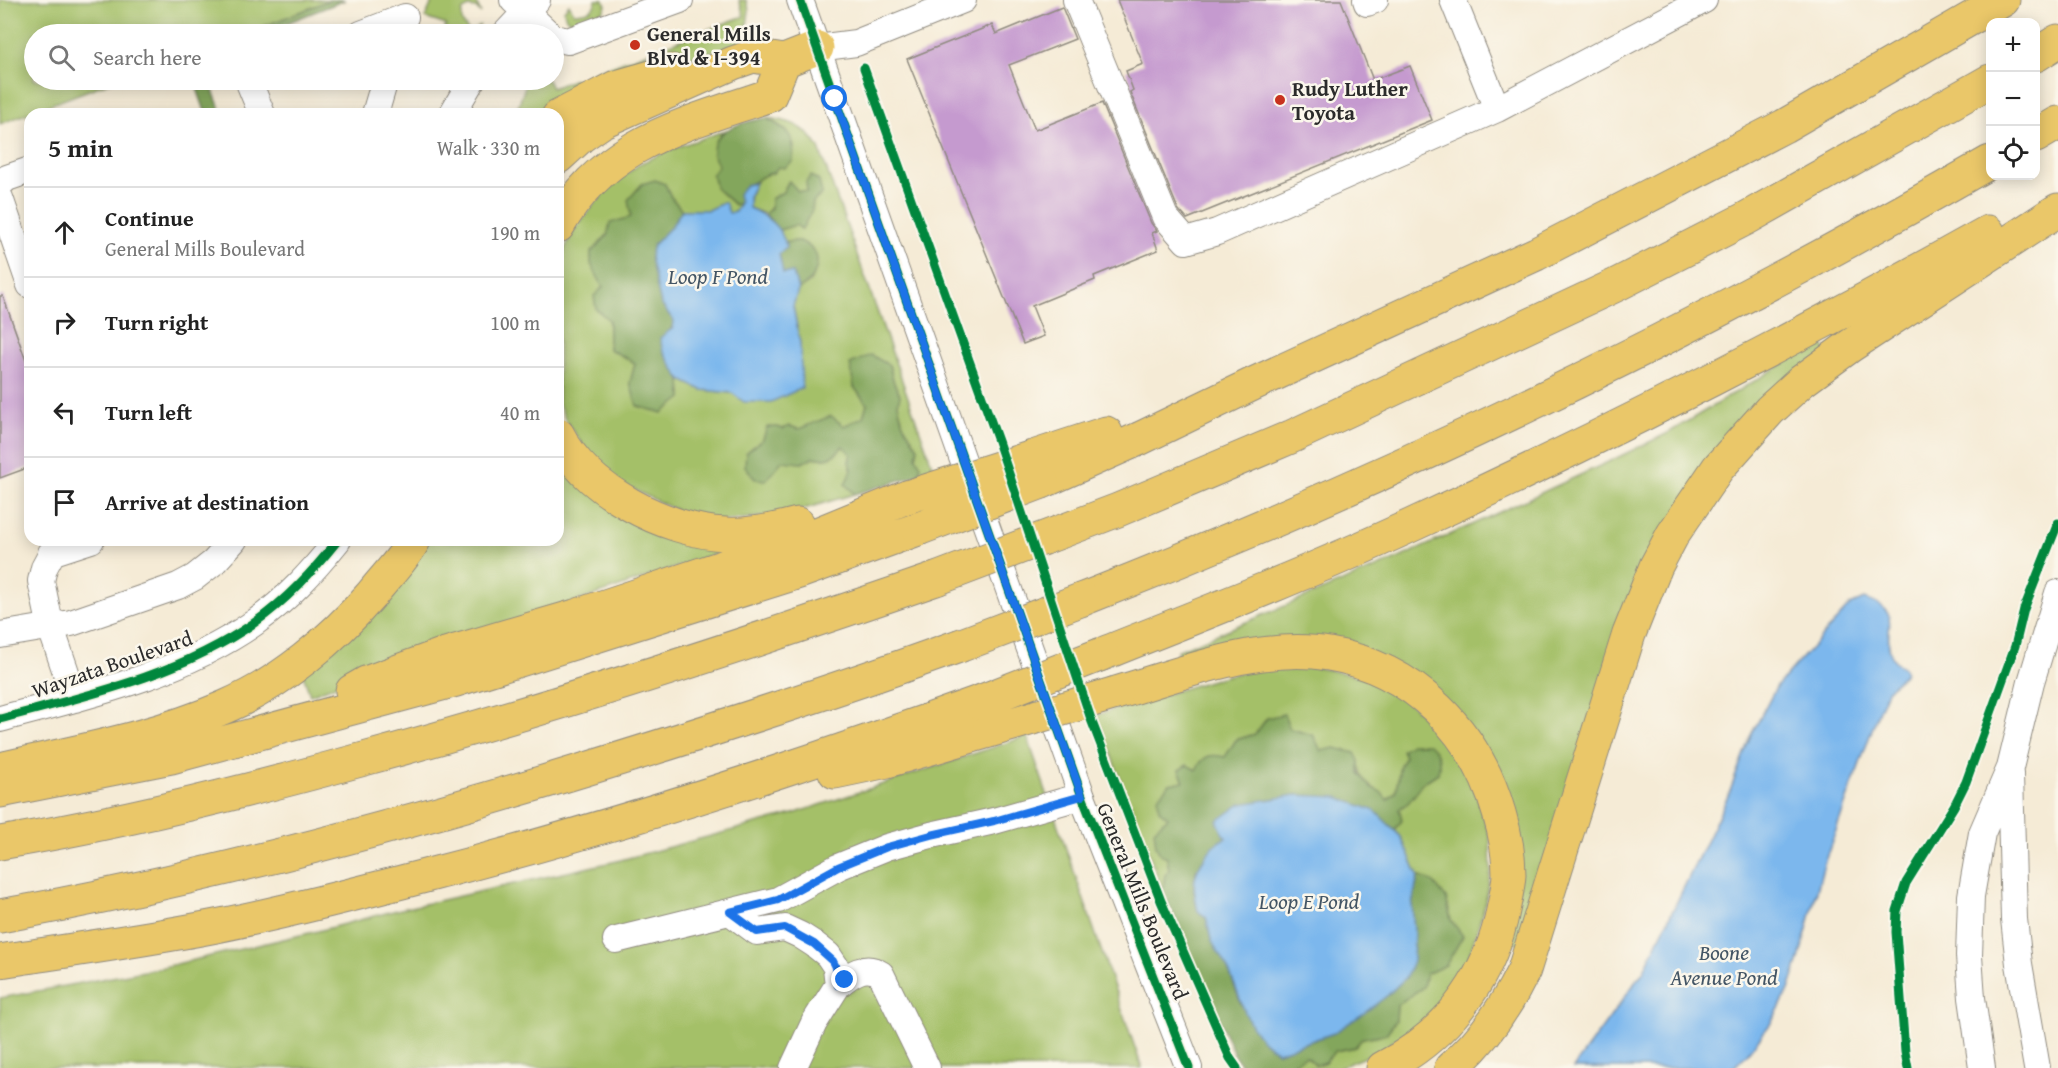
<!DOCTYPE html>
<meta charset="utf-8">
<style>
body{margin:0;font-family:"Gentium Book Plus",serif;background:#f2f2f2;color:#222}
.controls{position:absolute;right:18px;top:18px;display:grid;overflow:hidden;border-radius:12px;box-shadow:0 3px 15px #0003}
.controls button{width:54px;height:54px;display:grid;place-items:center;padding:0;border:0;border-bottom:2px solid #e0e0e0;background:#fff;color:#222;font:30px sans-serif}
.stop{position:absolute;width:18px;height:18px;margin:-14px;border:4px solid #1a73e8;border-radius:50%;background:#fff}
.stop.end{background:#1a73e8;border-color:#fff;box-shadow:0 2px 6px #0008}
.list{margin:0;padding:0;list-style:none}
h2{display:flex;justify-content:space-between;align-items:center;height:78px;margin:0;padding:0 24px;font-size:26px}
h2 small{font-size:20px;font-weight:400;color:#767676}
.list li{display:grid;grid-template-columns:39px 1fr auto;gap:18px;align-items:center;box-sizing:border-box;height:90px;padding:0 24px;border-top:2px solid #e0e0e0}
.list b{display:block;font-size:22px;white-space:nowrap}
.list p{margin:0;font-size:20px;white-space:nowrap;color:#767676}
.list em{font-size:20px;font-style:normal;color:#767676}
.icon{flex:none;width:33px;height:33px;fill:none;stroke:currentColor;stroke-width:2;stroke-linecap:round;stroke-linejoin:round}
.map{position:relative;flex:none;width:2058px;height:1068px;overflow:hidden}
.search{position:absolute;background:#fff;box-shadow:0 3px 15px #0003;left:24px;top:24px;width:540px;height:66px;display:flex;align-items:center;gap:15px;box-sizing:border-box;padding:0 21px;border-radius:33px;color:#767676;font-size:22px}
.panel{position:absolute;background:#fff;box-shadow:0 3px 15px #0003;left:24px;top:108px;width:540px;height:438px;border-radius:18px}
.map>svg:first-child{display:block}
.green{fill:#a4c067;stroke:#687649;stroke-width:1.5}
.forest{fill:#83a65c;stroke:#576844;stroke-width:1.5}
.water{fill:#7bb7ed;stroke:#53718c;stroke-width:1.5}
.building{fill:#c59acf}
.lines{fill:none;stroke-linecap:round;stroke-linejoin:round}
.minor-casing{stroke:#908b80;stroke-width:28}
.highway-casing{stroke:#908b80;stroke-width:35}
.minor{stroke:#fff;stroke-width:26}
.highway{stroke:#eac769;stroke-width:33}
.highway-bridge-casing{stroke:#908b80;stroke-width:35;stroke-linecap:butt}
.highway-bridge{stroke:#eac769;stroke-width:33}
.cycleway-casing{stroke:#fbf7ec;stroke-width:13}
.cycleway{stroke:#00873e;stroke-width:9}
.route{stroke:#1a73e8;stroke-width:8}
.poi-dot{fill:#c8321e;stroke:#fbf7ec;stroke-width:2}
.labels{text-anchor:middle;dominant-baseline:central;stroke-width:5;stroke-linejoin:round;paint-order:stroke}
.poi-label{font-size:21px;font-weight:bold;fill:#2b2b2b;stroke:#fbf7ec;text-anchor:start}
.street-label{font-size:21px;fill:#2b2b2b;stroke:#fbf7ec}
.water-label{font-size:22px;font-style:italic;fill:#435565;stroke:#fbf7ec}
</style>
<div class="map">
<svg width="2058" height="1068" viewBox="0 0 2058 1068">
<rect width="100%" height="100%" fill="#fbf7ec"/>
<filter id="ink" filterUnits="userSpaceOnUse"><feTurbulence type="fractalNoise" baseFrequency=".0167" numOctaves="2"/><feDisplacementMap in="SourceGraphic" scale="12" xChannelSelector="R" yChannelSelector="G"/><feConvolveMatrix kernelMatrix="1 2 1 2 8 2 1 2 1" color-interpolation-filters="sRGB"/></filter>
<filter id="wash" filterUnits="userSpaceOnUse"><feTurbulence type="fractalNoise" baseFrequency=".008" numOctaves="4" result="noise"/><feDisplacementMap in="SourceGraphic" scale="24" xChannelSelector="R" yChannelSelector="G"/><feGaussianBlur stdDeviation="1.35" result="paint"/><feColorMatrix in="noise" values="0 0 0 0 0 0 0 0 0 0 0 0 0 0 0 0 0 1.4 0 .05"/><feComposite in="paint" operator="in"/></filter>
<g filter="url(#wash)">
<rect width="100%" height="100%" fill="#f5ebd6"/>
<path class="green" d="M0,0H330L245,34H34V80H115L0,124Z
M433,0H475L481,14L476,8L469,7L463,10C460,19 462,24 469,31L474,30L480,25L474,34H443L446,25L425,18Z
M596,0H604L606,6L603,12C591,17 565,32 564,10L569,4L574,13C584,12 594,13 596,0Z
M739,0H746L749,10L747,26L752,34L742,42L733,46L594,81L592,73L648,52L646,55L647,62L660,59V56L651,51L744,16Z
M575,79L578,87L583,89L538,114H516L527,80H548L552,88Z
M766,118C790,120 806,126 819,148L934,470L918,475L921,466L916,457L918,448L903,424L898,404L900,395L894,383L889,365L854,387L867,404L863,417L844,426L831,416L799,429L789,426L783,429L777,427L746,453L802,463L813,457C827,460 834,458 843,446L851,454L849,462L852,470L845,484L855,494L787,514L703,523L603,475L566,421L558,402V267L567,244L575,229L596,201L610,187L641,163L677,147L724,131L716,140L713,152L718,166L716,188L734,205L740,203L735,212L729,213L724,202L708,210H682L671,197L665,184L631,217L607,235L591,252C591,269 599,273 603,288C609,307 609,329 609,349L636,362L630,383L638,406L662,413L682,398L681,380L702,390L732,393L800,343L793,306L798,290L810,282L815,270L800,241L785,242L779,230L796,225L801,229L812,210L813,202L819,197L807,192L798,191L788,182L783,192L771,199V208L765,214L749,208C749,191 754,175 773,173L794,148C793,131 779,125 766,118Z
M1821,341L1827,352L1708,462L1521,944L1511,942L1519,843L1394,665L1181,660L1177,651L1397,559L1604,464L1668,433Z
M558,460L730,549L359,676L310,695L303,675L426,540H558Z
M1293,663L1364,677L1408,701L1465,759L1490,837L1491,872L1485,904L1468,960L1441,1001L1421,1023L1379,1051L1338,1068H1284L1306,1056L1316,1065L1325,1062L1335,1051L1355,1047L1363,1038L1386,1034L1396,1020L1397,1005L1423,987L1426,974L1446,965C1450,929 1461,892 1418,876L1401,837L1395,830L1402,820L1399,809L1416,793L1421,784L1438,773L1405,757L1400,765L1396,792L1387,800C1374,784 1359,786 1359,761L1335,748L1321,751L1313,735L1290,729L1267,718L1256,734L1236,740L1225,758L1196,770L1187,765L1179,770L1184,781L1156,846L1160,854L1167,856L1169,870L1165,875L1163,891L1096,715L1229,675Z
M1027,736L1142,1068H0V998L155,969L318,931L397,910L617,861L793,814Z"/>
<path class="forest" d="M330,0H345L259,34H245Z
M194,80H209L222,114H206Z
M766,118C788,130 796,135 793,161L784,168L778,167L773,173C761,174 758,182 746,185L740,203L735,205L716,188L712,175L718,166C717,162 713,156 713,152C712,128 748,121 766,118Z
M811,176L819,181L822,193L813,202L812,210L802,229L796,225L779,230L765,214L771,208V199L783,192L789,181L798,191L807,192L806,182Z
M655,180L665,184L671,197L682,210L671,227L653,245L650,257L661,304L674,321L663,351L681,380L682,398L662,413L637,406L630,383L635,363L609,349V320L596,309L594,296L603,287L591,264V252L607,236L610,223L631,217L628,200L642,184Z
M800,241C827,253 819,276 798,290L793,273H782L779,254L786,248L785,242Z
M871,355L889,365L894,383L900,395L898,404L903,424L918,448L916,457L921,466L918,475L855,494L845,484L852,470L849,462L851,454L843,446C834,457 828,460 813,457L802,463L782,461L766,480L755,479L745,466L746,453L763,439L767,427H777L783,429L789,426L799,429L831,416L844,426L863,417L867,404L854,387L850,364Z
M1284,714L1290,729L1313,735L1321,751L1335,748L1355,753L1359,761V773L1370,787L1381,792L1387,800L1396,792L1400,765L1405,757L1402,750L1411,744H1429C1439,753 1441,760 1438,773L1421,784L1416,793L1408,803L1399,809L1402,820L1395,830L1392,827L1226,838L1196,870L1194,891L1198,911L1206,917L1212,941L1228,968L1241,1004L1278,1052L1334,1033L1388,995L1406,977L1414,947L1412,905L1418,876L1433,882L1446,898L1451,920L1463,936L1446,965L1426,974L1423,987L1397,1005L1396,1020L1386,1034L1363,1038L1355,1047L1335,1051L1325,1062L1316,1065L1306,1056L1284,1068H1243L1235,1056L1216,1013L1163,891L1165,875L1169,870L1167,857L1160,854L1156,846L1154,830L1168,817L1159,810L1158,797L1169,784L1184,781L1179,770L1187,765L1196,770C1203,756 1210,753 1225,757L1236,740L1255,734L1267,718Z"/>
<path class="water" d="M755,183L749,195V208C766,215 783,228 786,247L779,254L783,273H793L798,290L793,306L800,343L802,388L771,402H744L732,393L702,390L681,380L663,351L660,338L673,328L674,321L661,304L650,257L653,245L671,227L682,210H708L725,202L729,213L735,212L740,203L738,194L746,185Z
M1864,599C1909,612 1878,632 1893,658C1897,663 1897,665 1903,667L1906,672L1887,691L1879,710L1824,864L1798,963L1789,990L1771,1023L1747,1054L1733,1068H1573L1643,972L1729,794L1750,737L1777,686L1850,605Z
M1296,795L1337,797L1375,811L1401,837L1418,876L1412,905L1414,930L1413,961L1406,977L1388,995L1363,1014L1334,1033L1278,1052C1244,1033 1243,999 1227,967C1223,958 1215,949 1211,939C1209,932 1208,924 1206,917L1198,911C1193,888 1191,877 1205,857C1212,848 1215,842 1226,838L1217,821L1241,804Z"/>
<g id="blocks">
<path class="building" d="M1117,0H1341L1373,80L1410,66L1432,120L1187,219L1178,209L1130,92L1133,90L1126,71L1143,64Z
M1062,7L1075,39L1009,65L1035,130L1102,103L1151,223L1157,231L1152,233L1158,250L1094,276L1095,280L1032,306L1044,336L1023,344L907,59L992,25L996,34Z
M0,296H3L30,372V467L0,478Z"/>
</g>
</g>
<g filter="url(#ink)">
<use href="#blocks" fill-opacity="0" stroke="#908b80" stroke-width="1.5"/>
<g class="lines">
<defs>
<path id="minor" d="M513,0L549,34
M800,0L1082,796L1189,1068
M1076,0L1165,217L1186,241L1217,232L1497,109L1453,0
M1366,0L1367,3L1375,0
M361,34L405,17
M505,34L537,0
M554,38L568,41L680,0
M817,48L856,43L963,0
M248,80L262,114
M1497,109L1704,0
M375,114L385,80
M452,114L472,80
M0,184L7,178L30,170
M0,198L30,285
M59,540L44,568L41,581L51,628L75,699
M51,553L91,540
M0,635L71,623L178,586L195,577L214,562L234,540
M0,719C86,696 180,675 254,623C287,600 313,571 338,540
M2010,774L2014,919L2019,964L2037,1068
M730,912L757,932L785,928L800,935L814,944L828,955L836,967L838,985L814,1023L793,1068
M616,940L778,900L838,867L887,847L931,835L994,821L1082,796
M838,985C851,974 865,963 881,974L927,1068
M1982,1068L1972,998L1969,956L1971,896L1982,833L2010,768L2031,682L2058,593"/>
<path id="highway" d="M2036,55L2058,41
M558,117L616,87L672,71
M2036,136L2058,123
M558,157L581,136L603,121L733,63L753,56L784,61L817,48
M558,226C605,141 685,125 770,95L784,61
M558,435C586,491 666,531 725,534C749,536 775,530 798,524
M1033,457L1106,433
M1042,482L1141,438L1253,384L1536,254L1784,126L2003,0
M1060,532L1118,510L1293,436L1616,285L1745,219L1990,81
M1083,599C1396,477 1699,329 1990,162
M1102,654C1206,613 1311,572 1412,525C1608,435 1800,337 1988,232
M352,691L366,683L442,655L575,616L795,543L907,497
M1116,693C1181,674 1260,642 1329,654C1414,668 1476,732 1499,813C1505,833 1509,854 1509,875C1508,890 1504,905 1501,920C1485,985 1443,1038 1383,1068
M0,769C75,752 154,738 225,707C281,683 332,640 372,594C386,576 403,560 414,540
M835,772L887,761L989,731
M0,791L171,757L456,680L799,572L918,529
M0,843C119,823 237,794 353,762C550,709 743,646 936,579
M0,916C198,880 391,829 583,770C710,731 835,691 959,646
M0,961C72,950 145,940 216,926C286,912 356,894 425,876C612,828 797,768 979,702
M1451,1068C1483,1041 1506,1007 1524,970L1629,634L1656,566L1673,534L1718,468L1770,410L1802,381L1850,346L2058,210"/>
</defs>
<use href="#minor" class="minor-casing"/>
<use href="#highway" class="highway-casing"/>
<use href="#minor" class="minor"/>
<use href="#highway" class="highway"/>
<defs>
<path id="highway-bridge" d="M907,497L1033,457
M918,529L1042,482
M936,579L1060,532
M959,646L1083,599
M979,702L1102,654
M989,731L1116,693"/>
</defs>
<use href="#highway-bridge" class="highway-bridge-casing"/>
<use href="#highway-bridge" class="highway-bridge"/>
<defs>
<path id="cycleway" d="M800,0L1082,796L1189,1068
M864,68L998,441L1092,722L1161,901L1230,1058L1237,1068
M0,719C86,696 180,675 254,623C287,600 313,571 338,540
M1908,1068L1905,1052L1896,932L1897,911L1906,883L1954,806L1966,782L2015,646L2024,609L2058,523"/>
</defs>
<use href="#cycleway" class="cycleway-casing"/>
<use href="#cycleway" class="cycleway"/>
</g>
</g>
<g class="lines" filter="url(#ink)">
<path class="route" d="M835,99L1082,796L994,821L931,835L887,847L838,867L778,900L730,912L757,932L785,928L814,944L833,961L836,967L838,985L845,980"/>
</g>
<g class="poi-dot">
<circle cx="635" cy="45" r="6"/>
<circle cx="1280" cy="100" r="6"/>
</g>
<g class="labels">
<g class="poi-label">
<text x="647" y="33">General Mills<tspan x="647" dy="24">Blvd &amp; I-394</tspan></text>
<text x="1292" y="88">Rudy Luther<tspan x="1292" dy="24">Toyota</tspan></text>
</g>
<g class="street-label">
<text transform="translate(112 664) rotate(-19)">Wayzata Boulevard</text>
<text transform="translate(1143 901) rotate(68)">General Mills Boulevard</text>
</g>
<g class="water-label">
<text x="718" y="276">Loop F Pond</text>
<text x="1309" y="901">Loop E Pond</text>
<text x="1724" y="952">Boone<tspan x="1724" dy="25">Avenue Pond</tspan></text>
</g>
</g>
</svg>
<div class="controls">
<button>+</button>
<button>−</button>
<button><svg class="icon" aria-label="locate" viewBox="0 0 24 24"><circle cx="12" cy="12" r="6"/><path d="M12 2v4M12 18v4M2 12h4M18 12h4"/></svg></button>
</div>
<div class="stop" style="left:835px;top:99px"></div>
<div class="stop end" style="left:845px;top:980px"></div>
<div class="search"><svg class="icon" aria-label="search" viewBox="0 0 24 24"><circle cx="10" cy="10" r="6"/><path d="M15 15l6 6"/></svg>Search here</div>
<section class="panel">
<h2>5 min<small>Walk · 330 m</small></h2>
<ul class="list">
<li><svg class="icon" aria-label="ahead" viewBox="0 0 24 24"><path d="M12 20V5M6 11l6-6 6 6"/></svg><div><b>Continue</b><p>General Mills Boulevard</p></div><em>190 m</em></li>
<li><svg class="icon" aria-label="right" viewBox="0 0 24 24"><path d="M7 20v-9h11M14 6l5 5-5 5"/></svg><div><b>Turn right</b></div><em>100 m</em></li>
<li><svg class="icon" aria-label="left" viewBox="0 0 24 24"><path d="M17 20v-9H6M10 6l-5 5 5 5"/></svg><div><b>Turn left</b></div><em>40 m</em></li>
<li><svg class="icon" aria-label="arrive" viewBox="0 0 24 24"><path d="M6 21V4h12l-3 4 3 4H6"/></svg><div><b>Arrive at destination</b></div></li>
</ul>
</section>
</div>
